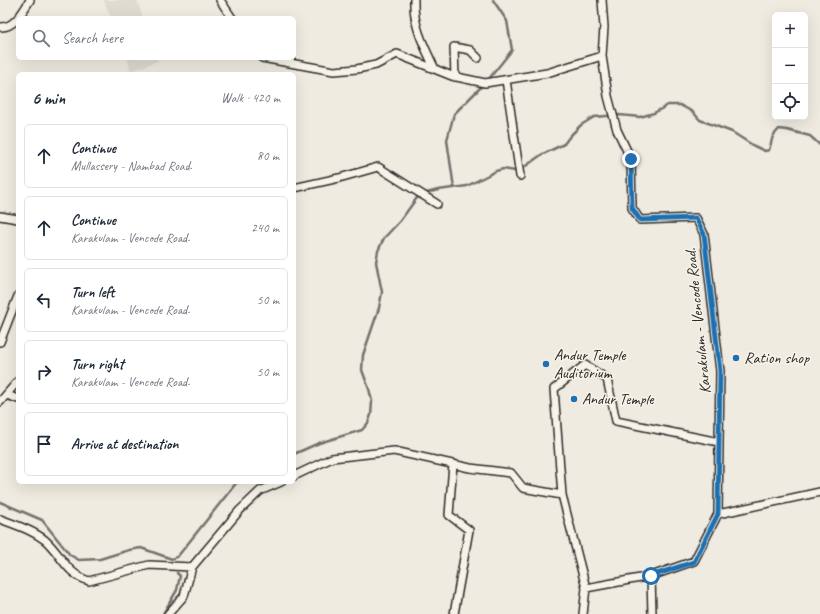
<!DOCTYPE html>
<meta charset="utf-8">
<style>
body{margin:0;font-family:Caveat,sans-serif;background:#f6f6f7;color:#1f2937}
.controls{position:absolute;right:12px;top:12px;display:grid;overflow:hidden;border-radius:6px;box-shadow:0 4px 16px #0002}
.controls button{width:36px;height:36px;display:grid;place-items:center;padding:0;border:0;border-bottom:1px solid #e0e1e3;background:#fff;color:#1f2937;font:20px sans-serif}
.stop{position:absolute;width:12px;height:12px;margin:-9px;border:3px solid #1f6fb2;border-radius:50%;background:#fff}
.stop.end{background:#1f6fb2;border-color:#fff;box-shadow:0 1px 4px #0008}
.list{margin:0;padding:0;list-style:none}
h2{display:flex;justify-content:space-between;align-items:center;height:52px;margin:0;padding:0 16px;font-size:17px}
h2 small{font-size:13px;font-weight:400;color:#747a83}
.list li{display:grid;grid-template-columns:26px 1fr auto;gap:12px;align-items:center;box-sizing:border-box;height:64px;margin:0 8px 8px;padding:0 8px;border:1px solid #e0e1e3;border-radius:6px}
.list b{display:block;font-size:15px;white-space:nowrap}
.list p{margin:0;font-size:13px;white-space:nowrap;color:#747a83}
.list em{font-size:13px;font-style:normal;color:#747a83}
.icon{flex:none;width:22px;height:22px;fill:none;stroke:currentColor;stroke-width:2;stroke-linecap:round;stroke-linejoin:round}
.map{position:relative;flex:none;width:820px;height:614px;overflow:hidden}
.search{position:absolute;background:#fff;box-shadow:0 4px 16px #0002;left:16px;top:16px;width:280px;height:44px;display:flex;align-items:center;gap:10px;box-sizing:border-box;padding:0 14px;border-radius:6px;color:#747a83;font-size:15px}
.panel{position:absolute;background:#fff;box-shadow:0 4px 16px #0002;left:16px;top:72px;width:280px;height:412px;border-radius:6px}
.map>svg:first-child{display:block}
.built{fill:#dedbd1}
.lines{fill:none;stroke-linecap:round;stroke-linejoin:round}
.stream{stroke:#74726e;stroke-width:2.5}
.minor-casing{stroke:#2b2b2b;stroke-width:10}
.minor{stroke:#f7f3e8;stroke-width:7}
.route{stroke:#1f6fb2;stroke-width:5}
.poi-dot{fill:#1f6fb2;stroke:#f7f3e8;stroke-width:1.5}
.labels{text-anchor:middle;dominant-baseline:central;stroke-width:3;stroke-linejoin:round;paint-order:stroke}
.street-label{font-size:16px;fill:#2b2b2b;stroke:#f7f3e8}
.poi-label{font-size:16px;fill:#2b2b2b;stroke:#f7f3e8;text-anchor:start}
</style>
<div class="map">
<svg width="820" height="614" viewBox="0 0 820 614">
<rect width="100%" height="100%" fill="#efebe0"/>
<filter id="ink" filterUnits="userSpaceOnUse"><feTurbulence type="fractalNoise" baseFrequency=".025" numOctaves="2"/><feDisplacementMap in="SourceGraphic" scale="8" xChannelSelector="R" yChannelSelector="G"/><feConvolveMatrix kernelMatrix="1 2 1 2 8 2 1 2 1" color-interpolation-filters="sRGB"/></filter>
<g filter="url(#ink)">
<path class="built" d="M104,0H137L143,18H111Z
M127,58H157L158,61L131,71Z"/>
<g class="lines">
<path class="stream" d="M488,80L512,50L507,21L493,0
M454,188L447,140L454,114L484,84
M294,454L319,443L362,430L368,423L371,415L372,401L369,389L362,370L363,355L379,308L382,292L376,262L378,251L384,238L400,221L419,195L438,190L467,186L496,171L503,169L515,171L523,168L541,155L564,144L570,136L581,125L594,117L619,115L640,117L654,113L668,105H680L693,112L700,120L732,132L754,146L765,151L769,150L773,136L779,129L787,130L810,136L820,145
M0,502L42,520L70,555L79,560L100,559L129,550L141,548L172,559L178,556L237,482
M163,614L177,590L180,576L177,573"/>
<defs>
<path id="minor" d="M220,0L232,18
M414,0C413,26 424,46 435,69
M602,0L604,27L602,56L608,96L617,130L631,159L632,208L640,220L696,218L704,234L720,371L718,514
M0,27C15,28 23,11 30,0
M262,58L334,71L357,69L376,65L397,54L452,76L485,83L547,73L602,56
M455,77L454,47L470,50L478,58
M506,80L520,176
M294,188L339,178L378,167L437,204
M0,216L18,219
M0,342L18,296
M7,395L18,399
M0,402L18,381
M453,464L449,515L469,530L454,614
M294,476L332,458L394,451L470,468L511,473L523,488L562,495L586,588L651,576L694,561L718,514L820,492
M562,495L554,389L585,365L607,379L616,421L719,442
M0,519C16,525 32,530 45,540C62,555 66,574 89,581L149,565L192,567L240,510L260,491L281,482
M651,576L652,614
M168,614L184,596L192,567
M583,614L586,588"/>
</defs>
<use href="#minor" class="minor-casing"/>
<use href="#minor" class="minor"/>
</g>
</g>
<g class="lines" filter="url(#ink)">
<path class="route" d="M631,159L632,208L640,220L696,218L704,234L720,371L718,514L694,562L651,576"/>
</g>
<g class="poi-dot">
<circle cx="736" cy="358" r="4"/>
<circle cx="546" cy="364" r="4"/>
<circle cx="574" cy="399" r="4"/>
</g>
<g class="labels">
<g class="street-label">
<text transform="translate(698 321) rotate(-96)">Karakulam - Vencode Road.</text>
</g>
<g class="poi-label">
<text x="554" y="355">Andur Temple<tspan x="554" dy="18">Auditorium</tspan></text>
<text x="744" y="358">Ration shop</text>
<text x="582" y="399">Andur Temple</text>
</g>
</g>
</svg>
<div class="controls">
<button>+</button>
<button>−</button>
<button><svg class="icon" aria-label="locate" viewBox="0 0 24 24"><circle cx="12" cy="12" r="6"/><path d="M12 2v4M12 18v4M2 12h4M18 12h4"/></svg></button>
</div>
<div class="stop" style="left:651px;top:576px"></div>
<div class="stop end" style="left:631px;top:159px"></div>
<div class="search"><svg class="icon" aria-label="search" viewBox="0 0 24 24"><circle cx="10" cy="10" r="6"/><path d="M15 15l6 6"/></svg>Search here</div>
<section class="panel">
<h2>6 min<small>Walk · 420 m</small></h2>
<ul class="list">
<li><svg class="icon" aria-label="ahead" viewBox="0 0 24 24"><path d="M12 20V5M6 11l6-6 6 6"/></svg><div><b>Continue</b><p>Mullassery - Nambad Road.</p></div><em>80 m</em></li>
<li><svg class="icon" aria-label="ahead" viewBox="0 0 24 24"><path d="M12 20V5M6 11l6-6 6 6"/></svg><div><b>Continue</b><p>Karakulam - Vencode Road.</p></div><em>240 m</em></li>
<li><svg class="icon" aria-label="left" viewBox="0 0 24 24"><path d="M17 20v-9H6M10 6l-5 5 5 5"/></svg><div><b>Turn left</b><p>Karakulam - Vencode Road.</p></div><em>50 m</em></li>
<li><svg class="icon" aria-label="right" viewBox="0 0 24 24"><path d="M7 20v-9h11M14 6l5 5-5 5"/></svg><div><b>Turn right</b><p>Karakulam - Vencode Road.</p></div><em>50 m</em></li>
<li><svg class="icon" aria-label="arrive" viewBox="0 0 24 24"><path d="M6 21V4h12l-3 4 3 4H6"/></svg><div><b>Arrive at destination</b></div></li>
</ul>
</section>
</div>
